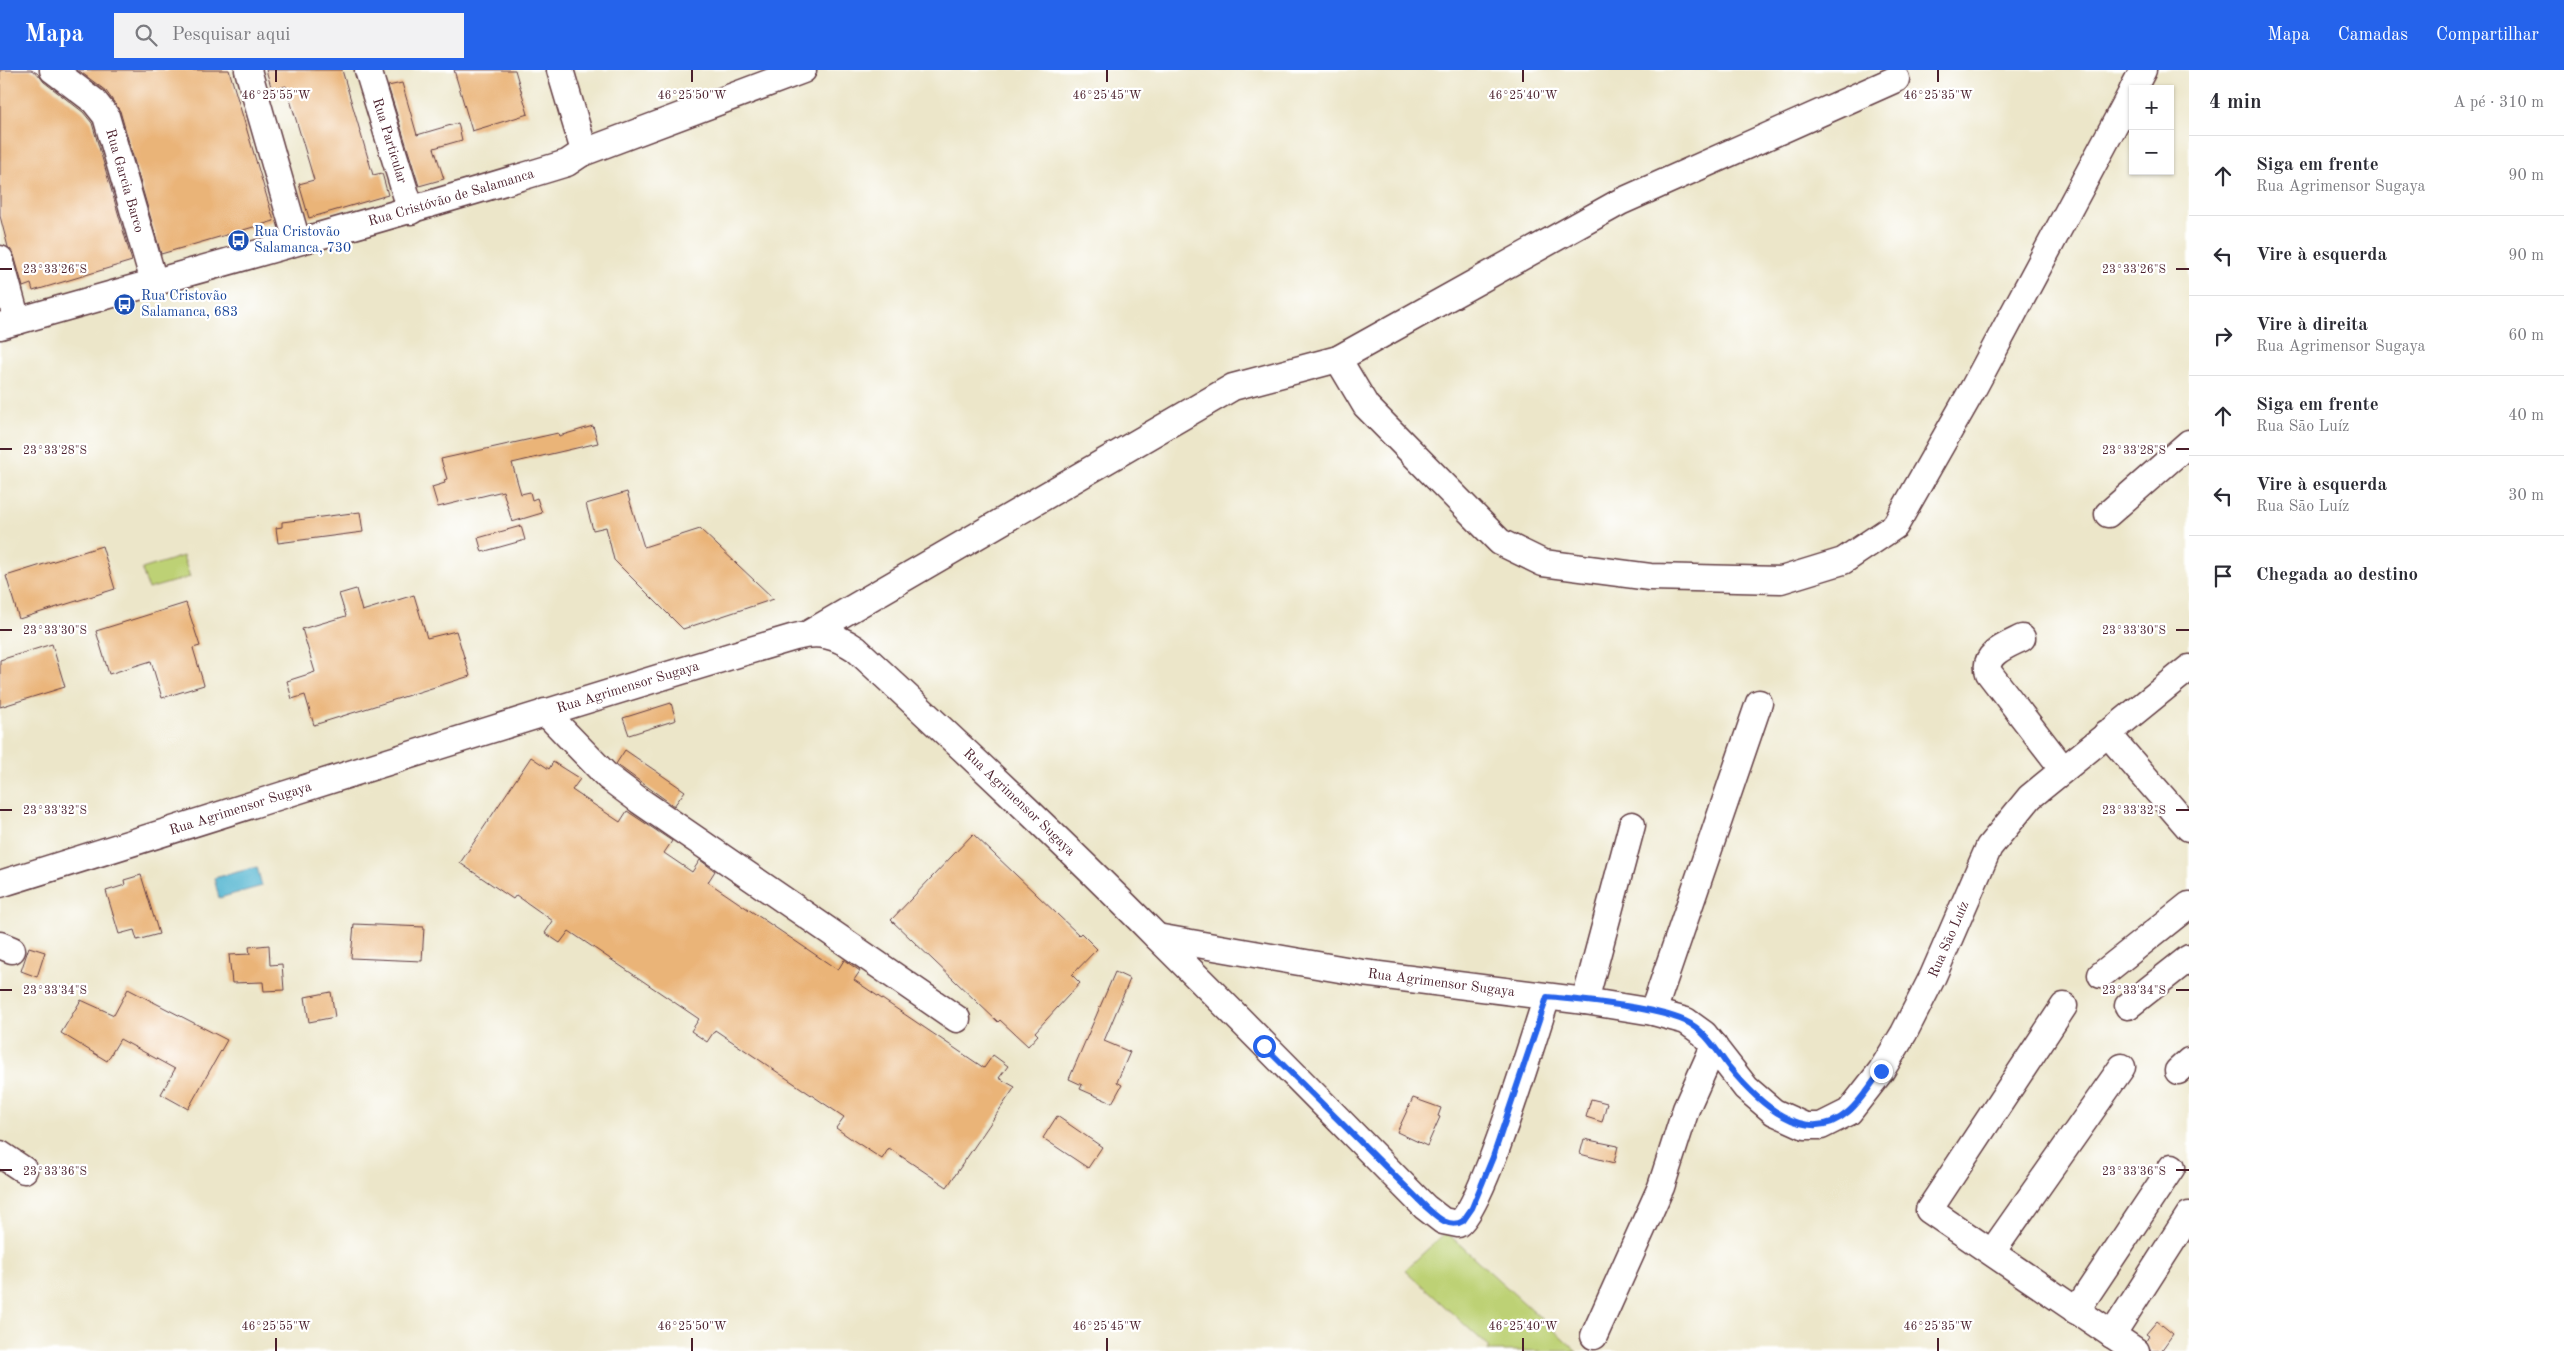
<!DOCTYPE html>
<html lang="pt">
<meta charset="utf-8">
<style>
body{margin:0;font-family:"Old Standard TT",serif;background:#f2f2f3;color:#2b2b33}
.controls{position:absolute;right:15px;top:15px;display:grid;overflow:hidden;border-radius:0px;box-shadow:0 1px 4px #0004}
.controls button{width:45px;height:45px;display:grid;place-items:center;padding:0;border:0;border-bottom:1px solid #e1e1e2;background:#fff;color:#2b2b33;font:25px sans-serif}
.stop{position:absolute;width:15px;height:15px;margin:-11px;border:4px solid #2563eb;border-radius:50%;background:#fff}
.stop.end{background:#2563eb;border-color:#fff;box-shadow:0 1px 5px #0008}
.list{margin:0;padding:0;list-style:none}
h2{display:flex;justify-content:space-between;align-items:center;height:65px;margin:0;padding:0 20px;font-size:21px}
h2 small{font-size:16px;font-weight:400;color:#7c7c81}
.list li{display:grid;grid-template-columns:32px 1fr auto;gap:15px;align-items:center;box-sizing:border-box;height:80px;padding:0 20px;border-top:1px solid #e1e1e2}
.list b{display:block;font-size:19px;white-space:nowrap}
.list p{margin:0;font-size:16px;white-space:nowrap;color:#7c7c81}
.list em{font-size:16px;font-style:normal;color:#7c7c81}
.icon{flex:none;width:28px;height:28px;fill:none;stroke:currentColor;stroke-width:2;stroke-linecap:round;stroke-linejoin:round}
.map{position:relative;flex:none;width:2189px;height:1281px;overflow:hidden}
header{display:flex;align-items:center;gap:30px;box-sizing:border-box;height:70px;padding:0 25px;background:#2563eb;color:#fff}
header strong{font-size:24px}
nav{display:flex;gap:28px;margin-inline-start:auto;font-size:18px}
.search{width:350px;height:45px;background:#f2f2f3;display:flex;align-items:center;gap:12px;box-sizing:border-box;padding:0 18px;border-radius:0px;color:#7c7c81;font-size:19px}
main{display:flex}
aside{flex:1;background:#fff}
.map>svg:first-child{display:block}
.green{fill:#bdd174;stroke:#847850}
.water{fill:#52b5d0;stroke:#4e6a7e}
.building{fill:#eab478}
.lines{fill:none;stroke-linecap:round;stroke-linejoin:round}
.minor-casing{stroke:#623d43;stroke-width:29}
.minor{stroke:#fff;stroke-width:26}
.route{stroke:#2563eb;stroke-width:6}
.ticks{fill:none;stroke:#4a1f2b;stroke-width:2}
.labels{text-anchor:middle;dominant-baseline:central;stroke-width:4.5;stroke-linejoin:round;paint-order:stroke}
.street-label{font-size:14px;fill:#4a1f2b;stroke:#fff}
.transit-label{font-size:14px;fill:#164399;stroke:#fff;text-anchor:start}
.ticks-label{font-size:12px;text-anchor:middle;fill:#4a1f2b;stroke:#fff;stroke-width:4.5;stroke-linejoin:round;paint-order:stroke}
</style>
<header>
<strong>Mapa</strong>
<div class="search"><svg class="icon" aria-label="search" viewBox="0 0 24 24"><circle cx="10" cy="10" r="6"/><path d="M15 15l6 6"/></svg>Pesquisar aqui</div>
<nav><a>Mapa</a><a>Camadas</a><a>Compartilhar</a></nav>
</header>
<main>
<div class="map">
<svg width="2189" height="1281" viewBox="0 0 2189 1281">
<rect width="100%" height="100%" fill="#fff"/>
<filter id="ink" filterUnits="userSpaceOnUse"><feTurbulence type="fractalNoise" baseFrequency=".02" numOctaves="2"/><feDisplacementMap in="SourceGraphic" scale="10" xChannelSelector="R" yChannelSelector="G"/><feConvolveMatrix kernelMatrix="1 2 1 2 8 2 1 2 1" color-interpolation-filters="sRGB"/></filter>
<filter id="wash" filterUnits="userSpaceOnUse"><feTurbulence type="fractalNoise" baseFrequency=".0096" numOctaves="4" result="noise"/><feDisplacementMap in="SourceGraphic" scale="20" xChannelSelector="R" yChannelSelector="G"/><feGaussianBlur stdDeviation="1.12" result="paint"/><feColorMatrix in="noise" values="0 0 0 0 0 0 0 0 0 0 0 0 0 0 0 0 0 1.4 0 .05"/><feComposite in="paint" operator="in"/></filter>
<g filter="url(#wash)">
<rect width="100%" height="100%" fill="#ece6c9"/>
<path class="green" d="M183,486L190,507L148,519L142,499Z
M1446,1162L1577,1281H1488V1276L1405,1200Z"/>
<path class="water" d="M257,797L262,816L219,828L214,808Z"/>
<g id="blocks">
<path class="building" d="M0,0H31L37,3L44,12L83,42L92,53L132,191L33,221L31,214L23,217L14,185L8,177L0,146Z
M78,0H229L274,151L161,184L120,41L106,21Z
M266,0H342L373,105L382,103L388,125L309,148L299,114L314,110L286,16L272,20Z
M454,0H515L528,44L472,61Z
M402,13L417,65L458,53L462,70L434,78L444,109L419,116L388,16Z
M593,356L598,373L512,393L521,424L530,422L532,430L537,428L542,443L512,452L503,421L438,437L432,417L445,413L444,410L447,409L441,389L558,363L559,366Z
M627,422L644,477L700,459L774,529L683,559L614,490L606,457L593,460L586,434Z
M360,442L363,462L278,473L276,458L282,457V452Z
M521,456L525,470L482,482L478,468Z
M102,476L115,519L19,549L6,506Z
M356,519L362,541L414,525L427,568L456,561L470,606L314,655L305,625L292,629L287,611L315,602L302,559L346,546L339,524Z
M186,533L200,576L193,578L204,615L162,628L151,591L109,604L96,561Z
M52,574L65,617L0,637V590Z
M671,633L676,650L629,665L623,648Z
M625,680L685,721L674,736L616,694Z
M531,687L549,699L553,692L580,709L572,720L620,752L627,741L672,771L664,783L692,802L700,790L715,801L708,812L838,900L844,890L860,901L854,910L984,998L993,985L1008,996L999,1008L1015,1017L947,1117L889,1078L882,1089L853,1070L836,1058L844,1047L715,960L707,972L691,961L699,949L569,861L560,873L545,863L553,851L516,825L513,829L460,793Z
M973,764L1079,865L1081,863L1097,879L1072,905L1080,913L1035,962L1038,965L1028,976L1000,950L998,952L891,850Z
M141,805L159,864L137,870L134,860L119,864L106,821L125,815L124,810Z
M354,854L424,857L422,891L351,888Z
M269,875L270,895L282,894L284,920L264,921L263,912L232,913L229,885L250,884L249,877Z
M29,877L45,882L37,907L21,901Z
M1115,902L1130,909L1104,971L1130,982L1117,1012L1122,1015L1112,1033L1080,1019L1082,1015L1069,1009Z
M128,919L227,970L188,1039L161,1024L175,999L120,969L107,991L61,963L81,930L114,945Z
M331,922L335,947L309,952L305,927Z
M1413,1028L1441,1038L1438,1046L1440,1047L1427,1076L1397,1062Z
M1591,1029L1607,1033L1602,1052L1586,1047Z
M1057,1046L1102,1077L1088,1098L1043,1068Z
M1584,1069L1618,1076L1614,1093L1580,1084Z
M2157,1251L2173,1264L2161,1281H2151L2146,1271L2149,1266L2146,1264Z"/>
</g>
</g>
<g filter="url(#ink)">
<use href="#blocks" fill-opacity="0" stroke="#623d43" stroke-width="1"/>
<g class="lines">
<defs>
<g id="minor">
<path id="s1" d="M53,0L94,31L106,46L154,212"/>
<path d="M248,0L297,171"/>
<path id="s2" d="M368,0L411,141"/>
<path d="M560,0L582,74V83"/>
<path d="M2133,19L2143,0"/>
<path d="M0,189L17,251"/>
<path id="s3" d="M0,256C189,202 379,151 567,93L582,83L803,0"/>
<path d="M1338,289L1366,336L1500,472L1543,493L1650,507L1781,510L1843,491L1895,456L1973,319L2133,20"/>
<path d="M2108,444L2189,373"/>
<path d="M808,564L1233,317L1338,289L1620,132L1896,9"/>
<path d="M2022,568C2008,575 1982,584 1989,603L2063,699"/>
<path d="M545,642L608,707L640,731L957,949"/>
<path d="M2107,663L2189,758"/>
<path id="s4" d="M0,814C265,732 529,645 795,567C820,561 835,565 856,579C957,673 1059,768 1157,867C1247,956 1336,1047 1425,1137L1443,1151L1458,1154C1483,1138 1534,965 1547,927"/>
<path id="s5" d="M1157,867L1363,903L1585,931L1653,942L1686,951L1704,964L1746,1018L1774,1042L1805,1056H1821L1849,1042L1881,1001L1904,963L1933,906L1989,777L2030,727L2189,598"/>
<path d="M0,875L12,880"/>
<path d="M2101,905L2189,835"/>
<path d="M1585,931L1632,755"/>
<path d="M2064,936L1929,1140L2136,1281"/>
<path d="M2128,936L2189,888"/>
<path d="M1653,942L1759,633"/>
<path d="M2178,1001L2189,991"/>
<path d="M0,1084L24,1100"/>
<path d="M1992,1182L2122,997"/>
<path d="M2076,1241L2172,1097"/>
<path d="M2112,1265L2189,1145"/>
<path d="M1594,1266L1661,1117L1686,1039L1714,976"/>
</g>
</defs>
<use href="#minor" class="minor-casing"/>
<use href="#minor" class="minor"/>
</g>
</g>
<g class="lines" filter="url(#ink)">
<path class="route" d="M1264,976L1426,1137C1435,1145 1449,1160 1463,1151L1472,1138L1493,1087L1547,927C1586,931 1650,936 1685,951C1704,959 1717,981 1729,997C1756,1030 1805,1079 1848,1042C1861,1031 1871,1014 1881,1001"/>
</g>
<path class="ticks" d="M276,0V12M692,0V12M1107,0V12M1523,0V12M1938,0V12M0,199H12M2176,199H2189M0,379H12M2176,379H2189M0,560H12M2176,560H2189M0,740H12M2176,740H2189M0,920H12M2176,920H2189M0,1100H12M2176,1100H2189M276,1268V1281M692,1268V1281M1107,1268V1281M1523,1268V1281M1938,1268V1281"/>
<defs>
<symbol id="bus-disc" viewBox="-11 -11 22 22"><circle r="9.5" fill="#1a4fb4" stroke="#fff"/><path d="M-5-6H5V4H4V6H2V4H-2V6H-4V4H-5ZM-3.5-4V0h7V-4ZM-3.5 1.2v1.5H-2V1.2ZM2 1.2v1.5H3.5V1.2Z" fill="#fff"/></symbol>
</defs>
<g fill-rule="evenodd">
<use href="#bus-disc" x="226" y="158" width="25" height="25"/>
<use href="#bus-disc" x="112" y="222" width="25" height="25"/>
</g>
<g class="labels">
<g class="street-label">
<text stroke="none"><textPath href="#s2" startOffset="74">Rua Particular</textPath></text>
<text stroke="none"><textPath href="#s1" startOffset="138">Rua Garcia Barco</textPath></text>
<text stroke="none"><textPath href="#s3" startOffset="469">Rua Cristóvão de Salamanca</textPath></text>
<text stroke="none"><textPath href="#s4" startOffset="658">Rua Agrimensor Sugaya</textPath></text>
<text stroke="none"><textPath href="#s4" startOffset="1121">Rua Agrimensor Sugaya</textPath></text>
<text stroke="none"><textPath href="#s4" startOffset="252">Rua Agrimensor Sugaya</textPath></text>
<text stroke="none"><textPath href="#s5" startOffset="945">Rua São Luíz</textPath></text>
<text stroke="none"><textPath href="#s5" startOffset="288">Rua Agrimensor Sugaya</textPath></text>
</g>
<g class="transit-label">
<text x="254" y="162">Rua Cristovão<tspan x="254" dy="16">Salamanca, 730</tspan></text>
<text x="141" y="226">Rua Cristovão<tspan x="141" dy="16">Salamanca, 683</tspan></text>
</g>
</g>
<g class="ticks-label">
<text x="276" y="29">46°25'55"W</text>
<text x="692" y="29">46°25'50"W</text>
<text x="1107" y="29">46°25'45"W</text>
<text x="1523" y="29">46°25'40"W</text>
<text x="1938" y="29">46°25'35"W</text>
<text x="55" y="203">23°33'26"S</text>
<text x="2134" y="203">23°33'26"S</text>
<text x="55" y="384">23°33'28"S</text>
<text x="2134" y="384">23°33'28"S</text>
<text x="55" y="564">23°33'30"S</text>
<text x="2134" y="564">23°33'30"S</text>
<text x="55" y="744">23°33'32"S</text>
<text x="2134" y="744">23°33'32"S</text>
<text x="55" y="924">23°33'34"S</text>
<text x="2134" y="924">23°33'34"S</text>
<text x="55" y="1105">23°33'36"S</text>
<text x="2134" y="1105">23°33'36"S</text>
<text x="276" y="1260">46°25'55"W</text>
<text x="692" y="1260">46°25'50"W</text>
<text x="1107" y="1260">46°25'45"W</text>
<text x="1523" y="1260">46°25'40"W</text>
<text x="1938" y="1260">46°25'35"W</text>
</g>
</svg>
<div class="controls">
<button>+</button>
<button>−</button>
</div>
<div class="stop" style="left:1264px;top:976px"></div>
<div class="stop end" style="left:1881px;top:1001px"></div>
</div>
<aside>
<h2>4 min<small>A pé · 310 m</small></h2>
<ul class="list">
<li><svg class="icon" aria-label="ahead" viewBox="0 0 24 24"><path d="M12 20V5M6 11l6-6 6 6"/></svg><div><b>Siga em frente</b><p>Rua Agrimensor Sugaya</p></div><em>90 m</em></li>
<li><svg class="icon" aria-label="left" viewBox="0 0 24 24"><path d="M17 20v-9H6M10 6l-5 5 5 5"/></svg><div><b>Vire à esquerda</b></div><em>90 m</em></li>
<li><svg class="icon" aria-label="right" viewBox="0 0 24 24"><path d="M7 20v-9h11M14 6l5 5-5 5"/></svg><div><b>Vire à direita</b><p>Rua Agrimensor Sugaya</p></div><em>60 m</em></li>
<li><svg class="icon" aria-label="ahead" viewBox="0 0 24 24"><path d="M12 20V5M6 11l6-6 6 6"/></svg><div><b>Siga em frente</b><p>Rua São Luíz</p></div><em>40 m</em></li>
<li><svg class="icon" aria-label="left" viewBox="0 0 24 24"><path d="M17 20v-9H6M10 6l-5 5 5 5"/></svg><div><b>Vire à esquerda</b><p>Rua São Luíz</p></div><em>30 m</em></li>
<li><svg class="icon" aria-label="arrive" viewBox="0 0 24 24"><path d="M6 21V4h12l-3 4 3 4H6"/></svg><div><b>Chegada ao destino</b></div></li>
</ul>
</aside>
</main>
